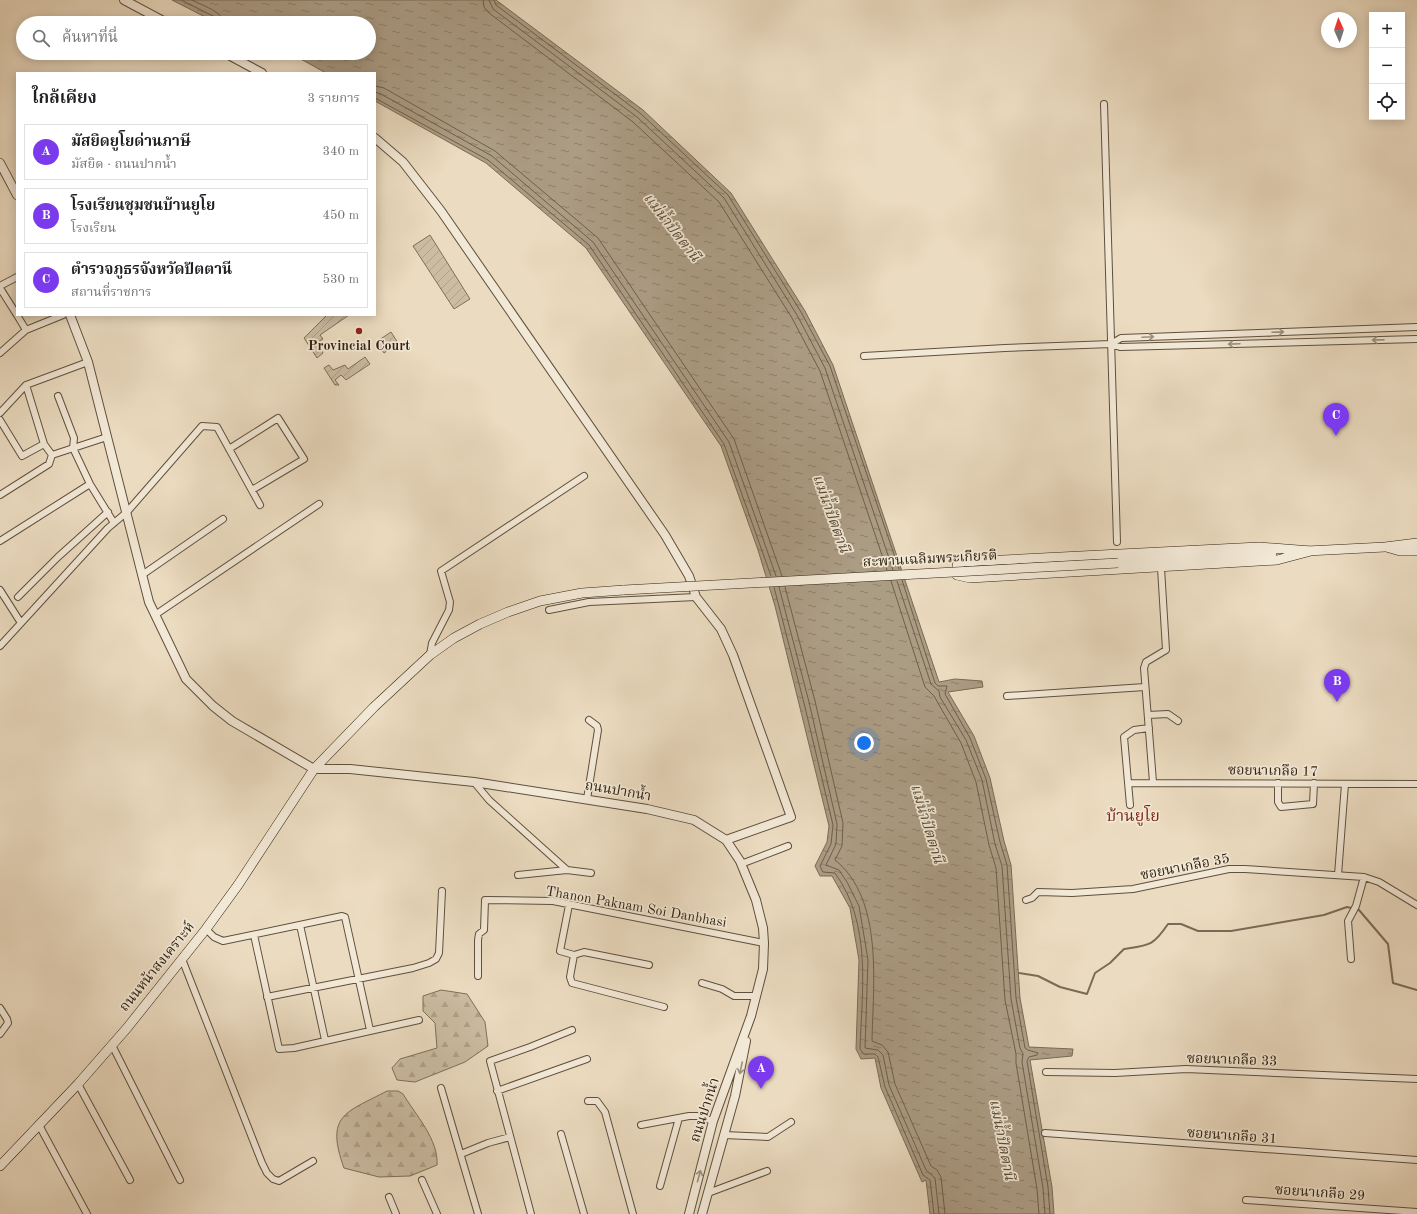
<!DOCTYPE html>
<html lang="th">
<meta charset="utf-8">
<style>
body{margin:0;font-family:"Old Standard TT","Noto Serif Thai",serif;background:#f2f2f2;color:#202124}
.controls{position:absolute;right:12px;top:12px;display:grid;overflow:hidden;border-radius:0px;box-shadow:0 2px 10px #0003}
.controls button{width:36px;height:36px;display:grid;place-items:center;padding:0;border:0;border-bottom:1px solid #e0e0e0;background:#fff;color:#202124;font:20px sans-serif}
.compass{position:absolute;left:1321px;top:12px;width:36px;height:36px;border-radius:50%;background:#fff;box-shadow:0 2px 10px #0003;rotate:357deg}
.you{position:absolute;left:864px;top:743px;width:14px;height:14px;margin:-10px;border:3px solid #fff;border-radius:50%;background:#1a73e8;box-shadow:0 0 0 6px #1a73e833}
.badge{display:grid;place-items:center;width:26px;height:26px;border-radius:50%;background:#7c3aed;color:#fff;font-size:13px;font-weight:700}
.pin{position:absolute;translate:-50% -33px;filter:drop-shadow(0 1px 2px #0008)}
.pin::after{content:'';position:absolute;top:21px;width:14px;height:12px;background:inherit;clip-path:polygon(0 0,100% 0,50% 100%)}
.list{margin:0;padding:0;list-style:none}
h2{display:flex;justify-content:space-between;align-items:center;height:52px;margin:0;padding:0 16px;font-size:17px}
h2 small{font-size:13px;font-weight:400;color:#757577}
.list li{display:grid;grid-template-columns:26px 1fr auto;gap:12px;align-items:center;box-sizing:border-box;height:56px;margin:0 8px 8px;padding:0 8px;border:1px solid #e0e0e0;border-radius:0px}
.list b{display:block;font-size:15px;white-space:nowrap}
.list p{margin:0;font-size:13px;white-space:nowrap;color:#757577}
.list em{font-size:13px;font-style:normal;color:#757577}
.icon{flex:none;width:22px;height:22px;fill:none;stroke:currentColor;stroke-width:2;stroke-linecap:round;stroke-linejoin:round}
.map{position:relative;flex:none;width:1417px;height:1214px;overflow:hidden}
.search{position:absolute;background:#fff;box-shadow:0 2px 10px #0003;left:16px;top:16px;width:360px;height:44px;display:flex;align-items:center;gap:10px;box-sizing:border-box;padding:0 14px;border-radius:22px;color:#757577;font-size:15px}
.panel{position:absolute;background:#fff;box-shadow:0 2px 10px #0003;left:16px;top:72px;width:360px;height:244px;border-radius:0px}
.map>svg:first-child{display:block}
.forest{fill:url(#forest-firs);stroke:#7e6f5a}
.garden{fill:url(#garden-furrows);stroke:#7e6f5a}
.water{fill:url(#water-ripples);stroke:#7a6b56}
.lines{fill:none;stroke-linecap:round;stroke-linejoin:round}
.shore{stroke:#6e5f4a;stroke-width:1}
.stream{stroke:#7a6b56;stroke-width:2}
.minor-casing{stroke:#5f503d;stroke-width:8}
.tertiary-casing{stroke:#5f503d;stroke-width:10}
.secondary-casing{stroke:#302211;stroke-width:10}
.minor{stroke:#f2e8d6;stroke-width:6}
.tertiary{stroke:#f2e8d6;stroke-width:8}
.secondary{stroke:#f2e8d6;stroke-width:9}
.secondary-bridge-casing{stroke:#302211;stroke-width:10;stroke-linecap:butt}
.secondary-bridge{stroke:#f2e8d6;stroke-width:9}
.oneway{stroke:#9b8f7d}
.poi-dot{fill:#8f2418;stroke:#f2e8d6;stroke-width:1.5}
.labels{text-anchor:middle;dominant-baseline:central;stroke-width:3.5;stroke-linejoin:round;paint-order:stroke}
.poi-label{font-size:14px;font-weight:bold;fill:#302211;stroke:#f2e8d6}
.street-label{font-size:14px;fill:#302211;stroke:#f2e8d6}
.water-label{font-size:15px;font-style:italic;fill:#5b4d39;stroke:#f2e8d6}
.quarter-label{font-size:16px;fill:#7a1f14;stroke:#f2e8d6}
</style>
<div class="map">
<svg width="1417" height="1214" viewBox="0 0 1417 1214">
<defs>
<pattern id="forest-firs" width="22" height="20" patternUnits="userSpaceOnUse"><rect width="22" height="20" fill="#cbbca2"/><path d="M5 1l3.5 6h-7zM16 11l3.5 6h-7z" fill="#afa18a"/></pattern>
<pattern id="garden-furrows" width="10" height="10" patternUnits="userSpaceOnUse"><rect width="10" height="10" fill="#cbbca2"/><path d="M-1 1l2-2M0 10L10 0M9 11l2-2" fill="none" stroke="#afa18a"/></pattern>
<pattern id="water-ripples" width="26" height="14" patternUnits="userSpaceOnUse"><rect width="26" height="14" fill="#ab9c84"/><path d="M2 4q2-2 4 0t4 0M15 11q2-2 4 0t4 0" fill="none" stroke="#8c7f6b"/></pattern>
</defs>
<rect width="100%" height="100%" fill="#ebdbc0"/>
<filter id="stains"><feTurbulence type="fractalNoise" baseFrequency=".005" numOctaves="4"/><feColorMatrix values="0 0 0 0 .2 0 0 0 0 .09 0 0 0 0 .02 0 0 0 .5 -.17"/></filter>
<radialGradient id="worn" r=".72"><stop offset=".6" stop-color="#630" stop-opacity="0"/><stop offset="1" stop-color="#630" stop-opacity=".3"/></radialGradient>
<path class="forest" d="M441,990L467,994L485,1022L488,1046L465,1062L415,1082L397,1080L392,1068L400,1059L437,1048L435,1023L423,1011V996Z
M387,1091H398L403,1094C415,1114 439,1140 437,1165L410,1176L379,1177L344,1168C325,1115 345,1113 387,1091Z"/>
<path class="garden" d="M430,235L470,299L454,309L413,246Z
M327,315H349L320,335L323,339L317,343L323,353L317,358L304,338Z
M391,332L398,343L384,353L376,342Z
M365,357L370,364L346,380L341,375L335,380L339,385H335L324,368L329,365L333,370L345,365L348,369Z"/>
<path class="water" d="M172,0H496L643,110L731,193L805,311L833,365L939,682L955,679L982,681L983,687L948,692L974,736L990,778L1004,841L1011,865L1020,998L1029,1047L1073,1049L1072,1056L1030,1060L1052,1187L1054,1214H930L926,1180L922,1182L881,1088L875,1058L861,1059L856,1049L859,960L850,908L832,876H820L815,866L827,842L829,826L775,606L758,550L721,446L586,248L486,163L375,101V73H326L290,53H369V23H223L211,20Z"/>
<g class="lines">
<path class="shore" d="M181,0L217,18L219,23
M192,0C201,5 224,12 224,23
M483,0L484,7L489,13L633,122L719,202L792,318L820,371L887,570
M489,0L493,9L637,117L724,198L797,315L825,368L893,570
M494,0L496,5L640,113L728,195L801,312L830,366L899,569
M375,86L384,88L495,151L598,238L734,439L782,576
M375,92L381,94L492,156L593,242L729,442L776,576
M375,98L488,160L589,245L724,444L771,576
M902,580L935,683L938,686H947L945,694L970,738L986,779L1000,842L1007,865L1016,998L1025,1048L1028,1050L1038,1053L1037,1055L1029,1057L1027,1061L1048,1187L1050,1214
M891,581L925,687L934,696L961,743L976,782L989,845L996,868L1005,1000L1016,1054V1063L1037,1189L1039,1214
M897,581L931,684L939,691L940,697L966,740L982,780L995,844L1002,866L1011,999L1020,1048L1023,1054L1022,1062L1043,1188L1045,1214
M774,587L804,703L833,825L831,844L820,866L823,872L835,873C872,924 862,990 860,1049L864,1054H875L878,1057L885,1087L923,1175L930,1180L934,1214
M779,587L809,702L837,824L836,844L826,865L839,870L847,882L859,906L868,960L865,1048L878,1050L883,1055L889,1085L926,1170L935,1178L939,1214
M785,587L815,701L843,823L842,846L835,860C884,899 873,985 872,1041L882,1045L888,1052L895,1084L931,1166L937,1170L941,1177L945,1214"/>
<path class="stream" d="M1019,973L1038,976L1060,987L1087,994L1095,973L1110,963L1124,949C1150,945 1153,946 1168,924H1181L1198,931H1231L1324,915L1347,907L1359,910L1388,944L1393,983L1417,990"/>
<defs>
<path id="minor" d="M1104,104L1117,542
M0,286L17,277
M0,288L17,315
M17,315L26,330
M1111,344L1121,338L1417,327
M0,353L26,330L63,315
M864,356L1005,348L1111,344L1120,347L1417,339
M26,385L44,444L52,455
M58,396L74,438L73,448L90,484L114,523
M0,413L26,385L88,362
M0,420L22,456L44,444
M229,449L278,418L304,459L252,490
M0,495L49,464L52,455L107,437
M0,541L90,484
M142,575L223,519
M0,590L21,623
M18,597L58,557L108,512
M549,610L589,602L696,597
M155,615L319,504
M0,646L108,528L127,512L202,426L217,427L260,505
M430,655L432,643L449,610L450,602L441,571L584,476
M1007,696L1145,687
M1148,715L1168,714L1178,721
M474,782L489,800L567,870L591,873
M1153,782L1144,668L1146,662L1166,650L1161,568
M1129,783L1417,784
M1278,783V802L1281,807L1313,804L1314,783
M587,799L598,730L597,726L589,720
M1130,805L1124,737L1134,730L1149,728
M741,864L788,846
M518,875L567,870
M1338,875L1345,784
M1026,900L1032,898L1038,892L1072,893L1133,889L1229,869H1245L1364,877L1379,882L1417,905
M569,905L560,951L574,955L570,977L572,983L664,1007
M300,925L325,1040
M206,929L214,937L223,941L342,916L345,917L370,1030
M254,935L279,1049L294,1048L419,1020
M574,955L584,952L649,965
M182,959L262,1163L267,1173L273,1179L279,1181L313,1161
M1351,959L1348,921L1356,906L1364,877
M478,976V940L479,934L484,930L485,900L553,901L764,943
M702,983L722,989L734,996H756
M267,997L413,968L429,963L436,959L439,953L442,891
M0,1008L7,1019L8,1023L0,1034
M112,1045L180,1180
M1046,1072L1115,1073L1186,1069L1417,1079
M78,1084L130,1180
M441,1088L478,1214
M497,1091L587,1059
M588,1101H597L605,1112L633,1214
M39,1125L87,1214
M641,1125L689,1116H697L713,1121
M1045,1133L1417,1160
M561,1134L584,1214
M724,1135L768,1137L791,1122
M461,1154L488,1143L510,1137
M422,1180L437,1214
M660,1186L679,1118
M708,1193L767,1171
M389,1197L396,1214
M1246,1200L1417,1212
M531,1214L490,1061L530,1047L572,1030"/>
<path id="tertiary" d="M124,0L167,23
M225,53L262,73
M375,138L403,162L441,211L665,535L689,576L696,597L721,629L733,655L791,817L726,840
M0,163L17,195
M70,315L88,362L149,602L186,679L213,706L232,721L314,769H350L474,782L647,809L694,820L726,840L740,861L756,900L763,928L764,943L763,969L751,1016L713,1121L689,1214
M702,1214L735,1096L746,1041"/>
<path id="secondary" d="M1259,547L1311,551L1277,560L970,578L957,575V565L963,562Z
M1386,547L1400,551H1417
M1307,551L1385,547L1417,543
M1118,563L1272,553
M0,1166L78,1084L127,1028L206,929L238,885L314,769L374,707L430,655L454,638L480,624L508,612L540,601L582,593L624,590"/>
</defs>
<use href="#minor" class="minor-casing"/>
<use href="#tertiary" class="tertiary-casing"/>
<use href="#secondary" class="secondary-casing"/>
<use href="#minor" class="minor"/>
<use href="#tertiary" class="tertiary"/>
<use href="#secondary" class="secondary"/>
<defs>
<path id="secondary-bridge" d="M624,590L1118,563"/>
</defs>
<use href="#secondary-bridge" class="secondary-bridge-casing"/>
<use href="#secondary-bridge" class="secondary-bridge"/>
</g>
<defs><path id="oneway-shaft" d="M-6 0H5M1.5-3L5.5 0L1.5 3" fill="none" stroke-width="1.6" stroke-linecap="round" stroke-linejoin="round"/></defs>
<g class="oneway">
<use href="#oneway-shaft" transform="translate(1278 332) rotate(-2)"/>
<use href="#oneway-shaft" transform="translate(1148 337) rotate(-3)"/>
<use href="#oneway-shaft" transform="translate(1378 340) rotate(178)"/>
<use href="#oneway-shaft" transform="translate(1234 344) rotate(178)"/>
<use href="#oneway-shaft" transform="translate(741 1068) rotate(102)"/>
<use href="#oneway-shaft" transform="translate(699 1176) rotate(-75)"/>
</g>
<circle class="poi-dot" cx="359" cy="331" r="4"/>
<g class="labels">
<g class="poi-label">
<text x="359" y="346">Provincial Court</text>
</g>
<g class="street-label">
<text transform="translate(930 559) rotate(-3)">สะพานเฉลิมพระเกียรติ</text>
<text transform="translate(1273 771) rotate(1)">ซอยนาเกลือ 17</text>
<text transform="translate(618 791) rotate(10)">ถนนปากน้ำ</text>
<text transform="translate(1185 867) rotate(-11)">ซอยนาเกลือ 35</text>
<text transform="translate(636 907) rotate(10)">Thanon Paknam Soi Danbhasi</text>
<text transform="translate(157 967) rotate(-51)">ถนนหน้าสงเคราะห์</text>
<text transform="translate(1232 1060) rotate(2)">ซอยนาเกลือ 33</text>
<text transform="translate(705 1110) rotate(-72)">ถนนปากน้ำ</text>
<text transform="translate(1232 1136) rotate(4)">ซอยนาเกลือ 31</text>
<text transform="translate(1320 1193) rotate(4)">ซอยนาเกลือ 29</text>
</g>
<g class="water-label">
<text transform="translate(671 228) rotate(52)">แม่น้ำปัตตานี</text>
<text transform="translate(830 514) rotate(70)">แม่น้ำปัตตานี</text>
<text transform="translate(926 824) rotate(73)">แม่น้ำปัตตานี</text>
<text transform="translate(1001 1140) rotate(79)">แม่น้ำปัตตานี</text>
</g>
<g class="quarter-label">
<text x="1133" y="817">บ้านยูโย</text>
</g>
</g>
<rect width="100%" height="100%" filter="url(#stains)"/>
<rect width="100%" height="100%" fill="url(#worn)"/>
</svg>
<div class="controls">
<button>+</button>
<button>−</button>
<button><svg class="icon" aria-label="locate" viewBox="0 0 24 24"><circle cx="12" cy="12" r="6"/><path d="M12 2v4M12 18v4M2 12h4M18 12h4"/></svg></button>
</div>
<svg class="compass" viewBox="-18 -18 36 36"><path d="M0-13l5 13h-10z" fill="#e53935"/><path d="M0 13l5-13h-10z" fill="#757577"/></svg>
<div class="you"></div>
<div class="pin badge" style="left:761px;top:1089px">A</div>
<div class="pin badge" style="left:1337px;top:702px">B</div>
<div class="pin badge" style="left:1336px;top:436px">C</div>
<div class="search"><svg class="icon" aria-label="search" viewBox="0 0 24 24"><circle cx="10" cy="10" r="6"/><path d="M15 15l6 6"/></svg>ค้นหาที่นี่</div>
<section class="panel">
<h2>ใกล้เคียง<small>3 รายการ</small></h2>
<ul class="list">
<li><span class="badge">A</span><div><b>มัสยิดยูโยด่านภาษี</b><p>มัสยิด · ถนนปากน้ำ</p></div><em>340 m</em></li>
<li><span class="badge">B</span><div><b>โรงเรียนชุมชนบ้านยูโย</b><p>โรงเรียน</p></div><em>450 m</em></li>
<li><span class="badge">C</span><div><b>ตำรวจภูธรจังหวัดปัตตานี</b><p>สถานที่ราชการ</p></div><em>530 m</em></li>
</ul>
</section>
</div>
